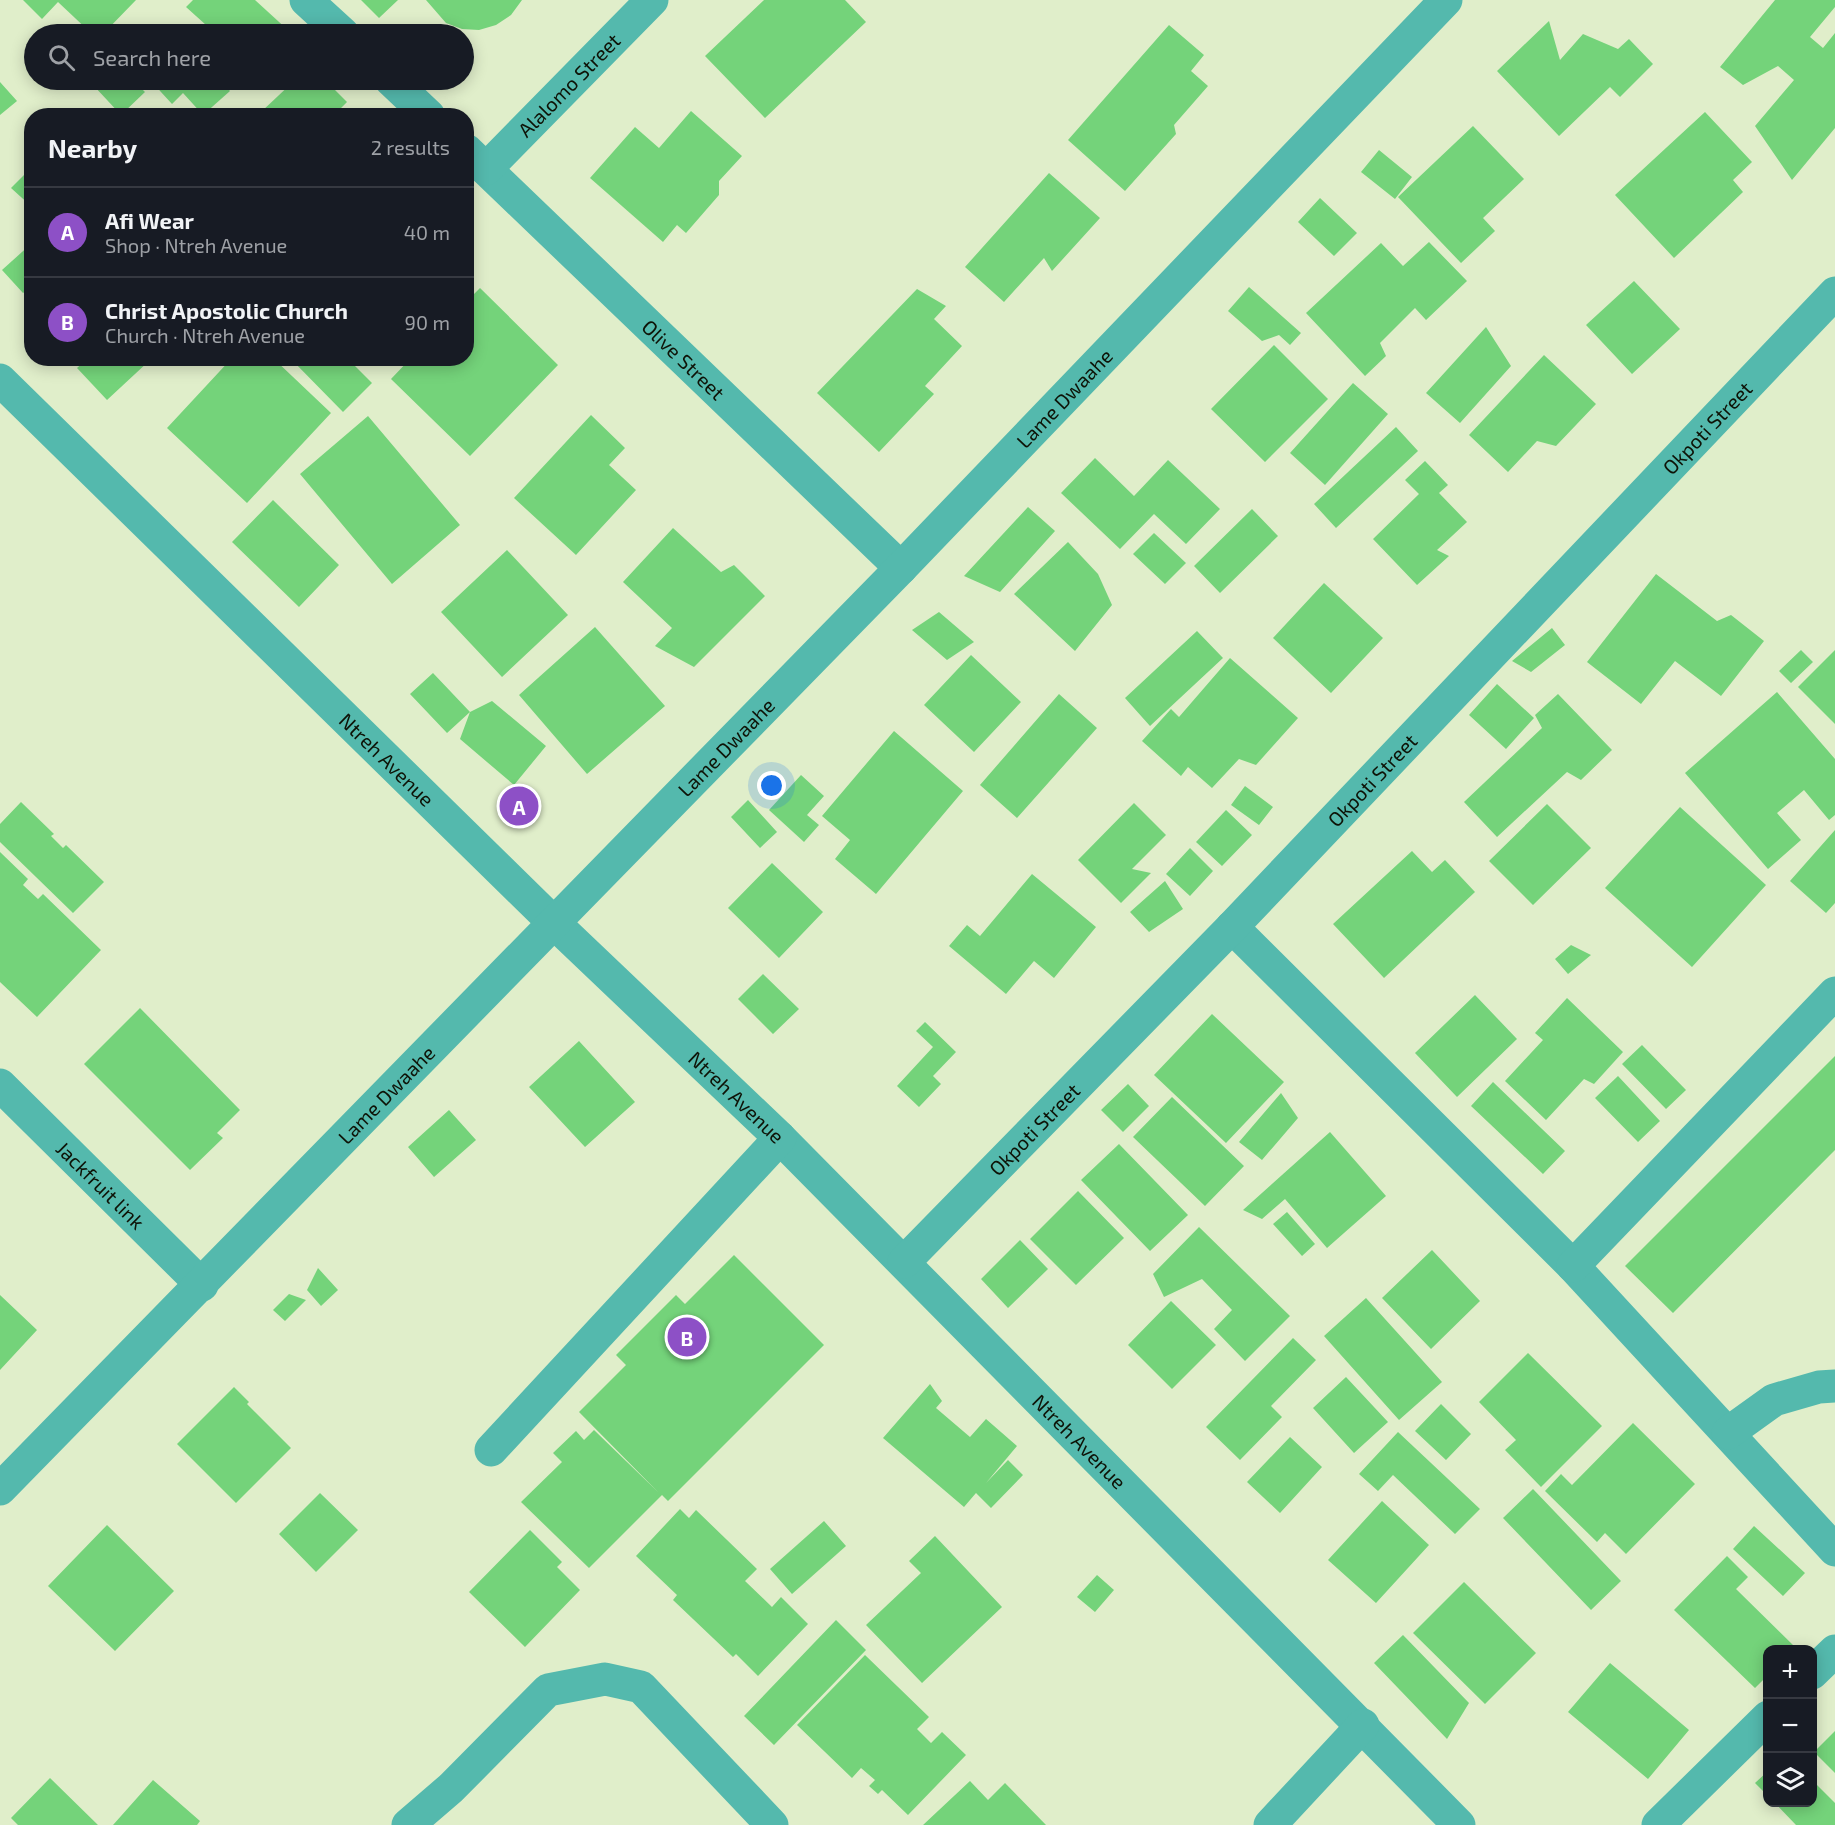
<!DOCTYPE html>
<meta charset="utf-8">
<style>
body{margin:0;font-family:"Exo 2",sans-serif;background:#20242c;color:#f1f3f6}
.controls{position:absolute;right:18px;bottom:18px;display:grid;overflow:hidden;border-radius:12px;box-shadow:0 3px 15px #0003}
.controls button{width:54px;height:54px;display:grid;place-items:center;padding:0;border:0;border-bottom:2px solid #363941;background:#171b24;color:#f1f3f6;font:30px sans-serif}
.you{position:absolute;left:772px;top:786px;width:21px;height:21px;margin:-15px;border:4px solid #fff;border-radius:50%;background:#1a73e8;box-shadow:0 0 0 9px #1a73e833}
.badge{display:grid;place-items:center;width:39px;height:39px;border-radius:50%;background:#8d50c6;color:#fff;font-size:20px;font-weight:700}
.pin{position:absolute;translate:-50% -50%;border:3px solid #fff;box-shadow:0 2px 6px #0006}
.list{margin:0;padding:0;list-style:none}
h2{display:flex;justify-content:space-between;align-items:center;height:78px;margin:0;padding:0 24px;font-size:26px}
h2 small{font-size:20px;font-weight:400;color:#9ea1a6}
.list li{display:grid;grid-template-columns:39px 1fr auto;gap:18px;align-items:center;box-sizing:border-box;height:90px;padding:0 24px;border-top:2px solid #363941}
.list b{display:block;font-size:22px;white-space:nowrap}
.list p{margin:0;font-size:20px;white-space:nowrap;color:#9ea1a6}
.list em{font-size:20px;font-style:normal;color:#9ea1a6}
.icon{flex:none;width:33px;height:33px;fill:none;stroke:currentColor;stroke-width:2;stroke-linecap:round;stroke-linejoin:round}
.map{position:relative;flex:none;width:1835px;height:1825px;overflow:hidden}
.search{position:absolute;background:#171b24;box-shadow:0 3px 15px #0003;left:24px;top:24px;width:450px;height:66px;display:flex;align-items:center;gap:15px;box-sizing:border-box;padding:0 21px;border-radius:33px;color:#9ea1a6;font-size:22px}
.panel{position:absolute;background:#171b24;box-shadow:0 3px 15px #0003;left:24px;top:108px;width:450px;height:258px;border-radius:24px}
.map>svg:first-child{display:block}
.building{fill:#74d37a}
.lines{fill:none;stroke-linecap:round;stroke-linejoin:round}
.minor{stroke:#54b9ad;stroke-width:33}
.labels{text-anchor:middle;dominant-baseline:central;stroke-width:6;stroke-linejoin:round;paint-order:stroke}
.street-label{font-size:20px;fill:#0e1307;stroke:#edfbd7}
</style>
<div class="map">
<svg width="1835" height="1825" viewBox="0 0 1835 1825">
<rect width="100%" height="100%" fill="#e0eeca"/>
<path class="building" d="M23,0H136L103,34H92L58,2L42,19Z
M193,0H255L290,32L287,34H216L186,7Z
M361,0H398L379,18Z
M426,0H522L511,15L496,25L479,30L462,29L446,23Z
M764,0H845L866,22L765,118L705,56Z
M1775,0H1835V7L1810,37L1823,48L1835,33V128L1792,180L1755,126L1794,80L1778,66L1743,85L1720,67Z
M1549,21L1560,60L1583,34L1618,49L1629,39L1653,64L1620,97L1610,87L1559,136L1497,71Z
M1169,25L1204,55L1191,71L1208,86L1174,125L1176,134L1125,191L1068,140Z
M101,80H133L145,92L121,115L94,86Z
M150,80H220L230,91L203,115L183,93L172,104Z
M295,80H325L347,102L333,116H265L261,112Z
M0,82L17,101L0,115Z
M691,111L742,156L719,181V195L686,233L677,225L663,242L590,178L635,127L659,148Z
M1705,112L1752,162L1733,180L1743,192L1674,258L1615,195Z
M1473,126L1524,179L1483,218L1495,231L1461,263L1398,197Z
M1379,150L1412,177L1395,199L1361,172Z
M32,167V207L11,188Z
M1049,173L1100,218L1052,271L1044,258L1004,302L965,267Z
M1320,198L1357,233L1334,256L1298,222Z
M1429,242L1467,281L1426,320L1415,308L1380,343L1386,356L1365,376L1306,313L1381,243L1403,266Z
M32,243V286L23,293L2,270Z
M1634,281L1680,329L1632,374L1586,325Z
M1249,287L1301,333L1290,345L1279,335L1262,341L1228,311Z
M480,288L558,365L470,456L391,379L411,358H466V302Z
M917,289L946,306L934,319L962,346L925,386L934,394L879,452L817,393Z
M1486,327L1511,366L1460,423L1426,393Z
M1274,345L1328,399L1265,462L1211,409Z
M1544,355L1596,404L1556,446L1537,441L1508,472L1469,435Z
M88,358H147L149,361L107,400L77,368Z
M232,358H273L331,413L247,503L167,428Z
M290,358H347L372,383L343,412Z
M1353,383L1388,414L1325,485L1290,453Z
M591,415L625,448L609,465L636,490L576,555L514,498Z
M368,416L460,525L392,584L300,474Z
M1396,427L1418,451L1336,528L1314,504Z
M1095,458L1134,496L1168,460L1220,509L1186,544L1154,514L1120,549L1061,493Z
M1425,461L1448,485L1439,493L1467,522L1437,550L1449,556L1417,585L1373,539L1419,494L1405,480Z
M273,500L339,565L299,607L232,542Z
M1028,507L1055,531L1000,592L964,576Z
M1252,509L1278,536L1220,593L1194,566Z
M673,528L721,572L734,565L765,596L694,667L655,646L672,628L623,582Z
M1154,533L1186,563L1165,584L1133,554Z
M1068,542L1098,574L1112,605L1075,651L1014,594Z
M507,550L568,615L502,677L441,612Z
M1656,574L1717,621L1731,615L1764,641L1721,696L1675,661L1641,704L1587,662Z
M1324,583L1383,638L1331,693L1273,638Z
M939,612L974,642L947,660L912,630Z
M595,627L665,706L587,774L519,695Z
M1552,628L1565,645L1531,672L1512,661Z
M1197,631L1223,658L1150,726L1125,698Z
M1801,650L1813,662L1791,683L1779,671Z
M1835,650V724L1798,687Z
M971,655L1021,702L974,752L924,705Z
M1230,658L1298,718L1256,765L1239,759L1212,788L1188,767L1181,776L1142,741L1171,709L1179,717Z
M433,673L470,712L447,733L410,694Z
M1497,684L1534,718L1506,749L1469,715Z
M1777,692L1835,759V815L1829,820L1804,790L1777,813L1801,840L1768,869L1685,773Z
M1059,694L1097,728L1017,818L980,785Z
M1558,694L1612,750L1581,780L1567,772L1497,837L1464,802L1542,728L1535,715Z
M492,701L546,746L514,785L460,739L470,712Z
M894,731L963,791L876,894L835,859L850,840L822,816Z
M801,775L824,796L807,815L819,825L804,842L769,810Z
M1245,786L1273,807L1259,825L1231,805Z
M748,800L777,832L760,848L731,817Z
M21,802L54,834L51,836L63,848L66,845L104,882L73,913L0,842V824Z
M1134,803L1166,835L1132,869L1151,873L1121,903L1078,860Z
M1547,804L1591,848L1533,905L1489,861Z
M1680,807L1766,885L1692,967L1605,888Z
M1226,810L1252,835L1222,866L1196,842Z
M1835,830V903L1826,913L1790,881Z
M1190,848L1213,871L1190,896L1166,874Z
M1412,851L1432,872L1445,860L1475,892L1384,978L1333,924Z
M0,852L28,879L23,885L38,899L43,894L101,950L37,1017L0,982Z
M772,863L823,912L779,958L728,908Z
M1032,874L1096,927L1054,978L1034,961L1006,994L949,946L967,925L980,936Z
M1165,881L1183,909L1149,932L1130,912Z
M1571,945L1591,955L1568,974L1555,959Z
M763,974L799,1009L773,1034L738,999Z
M1475,995L1517,1039L1457,1097L1415,1053Z
M1567,998L1623,1052L1594,1084L1584,1079L1546,1120L1505,1081L1543,1040L1535,1033Z
M140,1008L240,1110L217,1133L223,1138L190,1170L84,1064Z
M1212,1014L1284,1082L1226,1143L1154,1075Z
M925,1022L956,1052L933,1076L941,1084L919,1107L897,1086L933,1047L916,1031Z
M579,1041L635,1102L585,1147L529,1087Z
M1642,1045L1686,1090L1666,1109L1622,1064Z
M1835,1056V1150L1673,1313L1625,1266Z
M1618,1076L1660,1121L1638,1142L1595,1098Z
M1493,1082L1565,1151L1543,1174L1471,1106Z
M1128,1084L1149,1106L1123,1132L1101,1110Z
M1281,1093L1298,1118L1262,1160L1239,1142Z
M1172,1097L1244,1166L1205,1206L1133,1137Z
M449,1110L476,1140L434,1177L408,1147Z
M1330,1132L1386,1196L1327,1248L1285,1199L1262,1219L1243,1210Z
M1119,1144L1188,1215L1150,1251L1081,1180Z
M1078,1191L1124,1238L1076,1285L1030,1239Z
M1287,1212L1315,1244L1302,1256L1273,1224Z
M1199,1227L1290,1316L1245,1361L1214,1329L1232,1310L1202,1279L1164,1297L1153,1274Z
M1020,1240L1048,1269L1008,1308L981,1279Z
M1432,1250L1480,1301L1431,1349L1382,1298Z
M734,1255L824,1345L668,1501L662,1495L589,1568L521,1502L562,1462L553,1453L576,1431L584,1440L594,1430L658,1492L579,1412L626,1365L616,1355L676,1295L685,1304Z
M318,1268L338,1290L321,1306L307,1290Z
M289,1294L306,1300L285,1321L273,1310Z
M0,1295L37,1330L0,1370Z
M1366,1298L1442,1382L1399,1420L1324,1336Z
M1171,1301L1216,1345L1172,1389L1128,1345Z
M1293,1338L1316,1360L1271,1406L1282,1417L1240,1460L1206,1427Z
M1528,1353L1602,1426L1541,1487L1505,1450L1516,1440L1479,1402Z
M1346,1377L1388,1422L1354,1453L1313,1408Z
M930,1384L942,1401L936,1408L970,1437L986,1419L1017,1446L986,1483L1008,1460L1023,1475L991,1508L976,1493L964,1507L883,1438Z
M234,1387L249,1402L247,1404L291,1448L236,1503L177,1444Z
M1441,1404L1471,1434L1446,1460L1415,1431Z
M1633,1423L1695,1484L1626,1554L1605,1533L1597,1542L1545,1491L1561,1474L1572,1485Z
M1398,1432L1480,1509L1455,1534L1393,1475L1378,1491L1359,1474Z
M1290,1437L1322,1467L1280,1513L1247,1482Z
M1533,1489L1621,1581L1591,1610L1503,1518Z
M320,1493L358,1530L316,1572L279,1534Z
M1382,1501L1429,1545L1376,1603L1328,1560Z
M680,1509L689,1518L696,1510L757,1569L745,1581L772,1607L781,1597L808,1624L758,1676L736,1654L733,1657L673,1600L677,1595L636,1556Z
M824,1521L846,1546L792,1594L770,1569Z
M107,1525L174,1591L115,1651L48,1586Z
M1754,1526L1805,1573L1783,1596L1733,1549Z
M530,1530L562,1562L557,1567L580,1590L525,1647L469,1592Z
M935,1536L1002,1607L922,1683L866,1625L921,1573L909,1561Z
M1727,1556L1748,1577L1736,1589L1795,1647L1792,1650H1768V1675L1755,1688L1674,1610Z
M1097,1575L1114,1590L1095,1612L1077,1597Z
M1464,1582L1536,1653L1485,1704L1413,1633Z
M836,1620L866,1650L774,1745L744,1716Z
M1403,1635L1469,1703L1447,1739L1374,1663Z
M865,1655L929,1717L917,1729L931,1743L942,1732L966,1755L908,1815L882,1790L878,1794L869,1786L875,1780L861,1768L852,1778L797,1725Z
M1610,1663L1689,1730L1648,1779L1568,1712Z
M1835,1731V1773L1814,1752Z
M1768,1771V1796L1755,1783Z
M50,1778L98,1825H18L11,1818Z
M153,1780L200,1821L197,1825H113Z
M1812,1780L1835,1803V1825H1796L1774,1802H1812Z
M970,1781L988,1800L1005,1783L1046,1825H923Z"/>
<g class="lines">
<g class="minor">
<path d="M306,0L343,34"/>
<path d="M391,80L429,116"/>
<path id="s1" d="M466,150L901,568"/>
<path id="s2" d="M486,169L652,0"/>
<path id="s3" d="M0,380L552,921L780,1138L1459,1825"/>
<path d="M1232,927L1573,1266L1835,1550"/>
<path id="s4" d="M0,1085L202,1285"/>
<path id="s5" d="M904,1262L1232,927L1835,293"/>
<path d="M1573,1266L1835,993"/>
<path d="M1728,1433L1774,1400L1819,1387L1835,1386"/>
<path d="M491,1450L780,1138"/>
<path id="s6" d="M0,1489L901,568L1446,0"/>
<path d="M1812,1673L1835,1651"/>
<path d="M408,1825L451,1788L548,1690L605,1679L641,1687L772,1825"/>
<path d="M1270,1825L1363,1725"/>
<path d="M1658,1825L1768,1717"/>
</g>
</g>
<g class="labels">
<g class="street-label">
<text stroke="none"><textPath href="#s2" startOffset="118">Alalomo Street</textPath></text>
<text stroke="none"><textPath href="#s1" startOffset="302">Olive Street</textPath></text>
<text stroke="none"><textPath href="#s6" startOffset="1524">Lame Dwaahe</textPath></text>
<text stroke="none"><textPath href="#s5" startOffset="1158">Okpoti Street</textPath></text>
<text stroke="none"><textPath href="#s6" startOffset="1038">Lame Dwaahe</textPath></text>
<text stroke="none"><textPath href="#s3" startOffset="542">Ntreh Avenue</textPath></text>
<text stroke="none"><textPath href="#s5" startOffset="672">Okpoti Street</textPath></text>
<text stroke="none"><textPath href="#s6" startOffset="552">Lame Dwaahe</textPath></text>
<text stroke="none"><textPath href="#s3" startOffset="1028">Ntreh Avenue</textPath></text>
<text stroke="none"><textPath href="#s5" startOffset="186">Okpoti Street</textPath></text>
<text stroke="none"><textPath href="#s4" startOffset="142">Jackfruit link</textPath></text>
<text stroke="none"><textPath href="#s3" startOffset="1514">Ntreh Avenue</textPath></text>
</g>
</g>
</svg>
<div class="controls">
<button>+</button>
<button>−</button>
<button><svg class="icon" aria-label="layers" viewBox="0 0 24 24"><path d="M12 4l9 5-9 5-9-5zM3 14l9 5 9-5"/></svg></button>
</div>
<div class="you"></div>
<div class="pin badge" style="left:519px;top:806px">A</div>
<div class="pin badge" style="left:687px;top:1337px">B</div>
<div class="search"><svg class="icon" aria-label="search" viewBox="0 0 24 24"><circle cx="10" cy="10" r="6"/><path d="M15 15l6 6"/></svg>Search here</div>
<section class="panel">
<h2>Nearby<small>2 results</small></h2>
<ul class="list">
<li><span class="badge">A</span><div><b>Afi Wear</b><p>Shop · Ntreh Avenue</p></div><em>40 m</em></li>
<li><span class="badge">B</span><div><b>Christ Apostolic Church</b><p>Church · Ntreh Avenue</p></div><em>90 m</em></li>
</ul>
</section>
</div>
